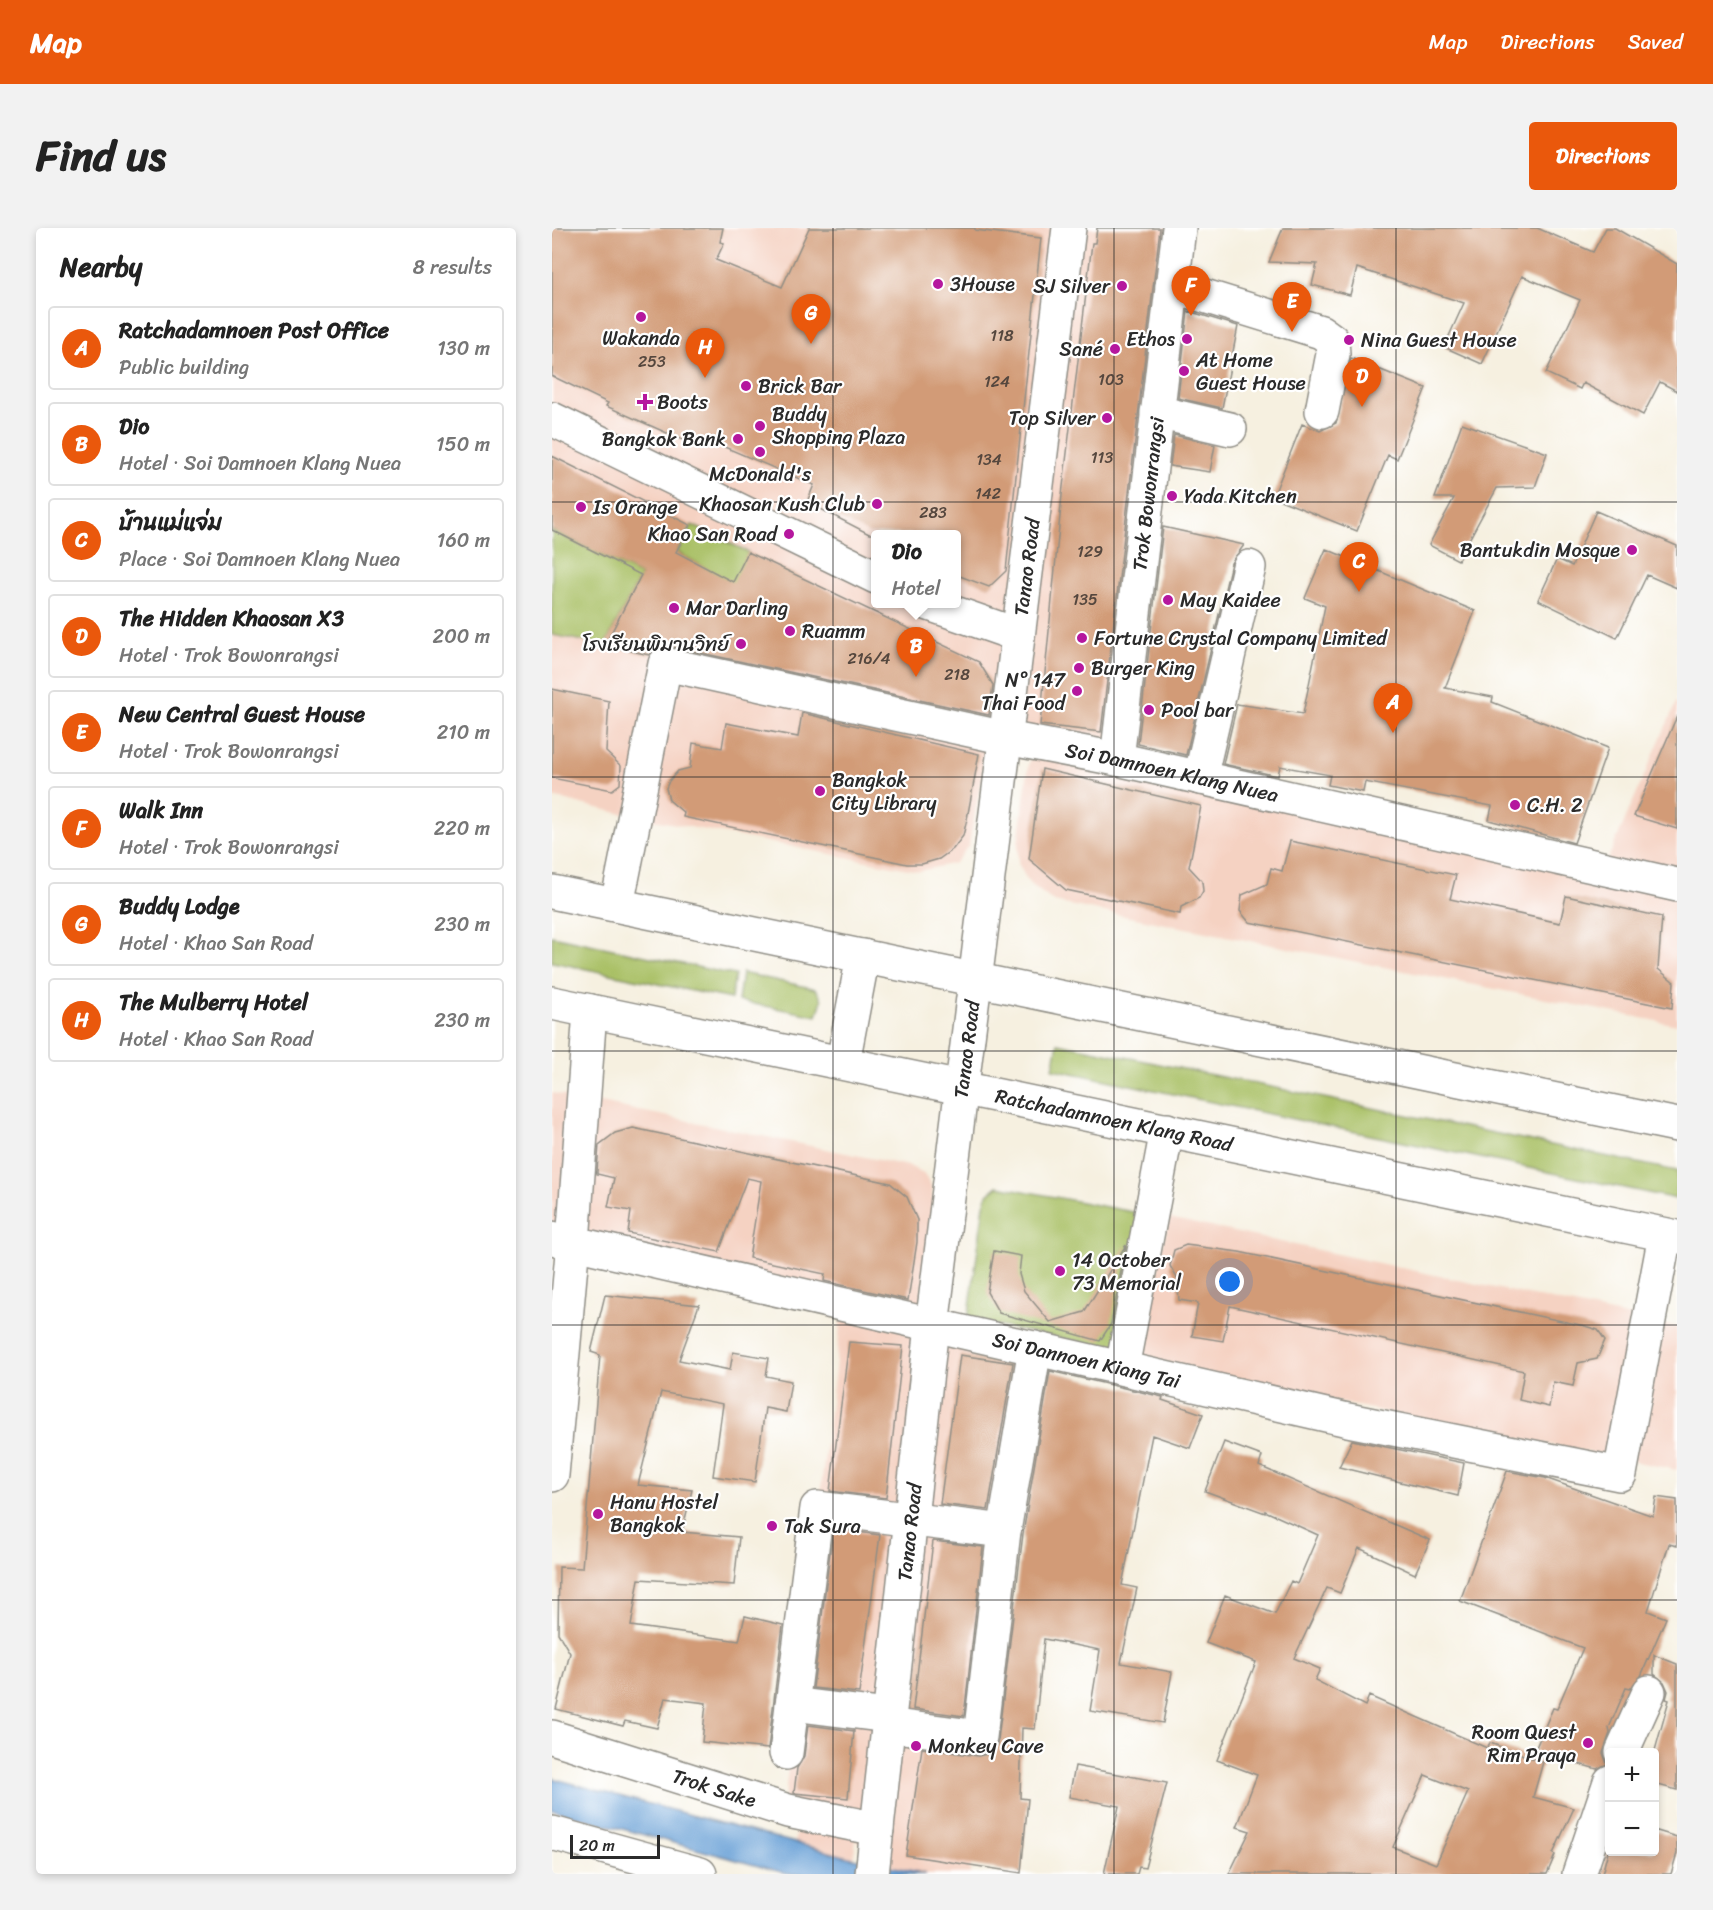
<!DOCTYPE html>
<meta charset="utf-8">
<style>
body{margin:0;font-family:Sriracha,"Playpen Sans Thai",sans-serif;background:#f2f2f2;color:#222}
.controls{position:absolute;right:18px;bottom:18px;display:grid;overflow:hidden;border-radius:6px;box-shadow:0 3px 9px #0003}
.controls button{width:54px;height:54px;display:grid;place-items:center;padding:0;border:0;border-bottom:2px solid #e0e0e0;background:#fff;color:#222;font:30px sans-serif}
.scale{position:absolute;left:18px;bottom:15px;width:90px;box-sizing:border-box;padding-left:6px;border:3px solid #2b2b2b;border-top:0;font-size:16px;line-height:21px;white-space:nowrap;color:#2b2b2b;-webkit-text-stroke:4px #fff;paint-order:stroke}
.you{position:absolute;left:678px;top:1054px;width:21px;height:21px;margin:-15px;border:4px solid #fff;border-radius:50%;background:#1a73e8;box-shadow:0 0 0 9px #1a73e833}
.badge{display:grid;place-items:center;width:39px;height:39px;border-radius:50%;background:#ea580c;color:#fff;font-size:20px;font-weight:700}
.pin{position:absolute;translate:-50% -50px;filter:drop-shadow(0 2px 3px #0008)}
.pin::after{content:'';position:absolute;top:32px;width:21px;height:18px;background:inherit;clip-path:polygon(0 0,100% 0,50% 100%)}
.popup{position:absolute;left:319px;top:302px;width:90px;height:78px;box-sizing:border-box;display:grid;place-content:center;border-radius:6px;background:#fff;filter:drop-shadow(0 2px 4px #0005);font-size:20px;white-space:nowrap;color:#767676}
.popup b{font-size:22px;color:#222}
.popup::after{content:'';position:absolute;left:50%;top:100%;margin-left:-12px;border:12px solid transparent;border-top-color:#fff}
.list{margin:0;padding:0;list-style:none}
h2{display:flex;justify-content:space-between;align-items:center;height:78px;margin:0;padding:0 24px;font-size:26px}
h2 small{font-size:20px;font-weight:400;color:#767676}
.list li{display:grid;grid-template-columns:39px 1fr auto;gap:18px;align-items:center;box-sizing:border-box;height:84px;margin:0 12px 12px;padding:0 12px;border:2px solid #e0e0e0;border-radius:6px}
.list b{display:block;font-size:22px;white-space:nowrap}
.list p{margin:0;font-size:20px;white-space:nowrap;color:#767676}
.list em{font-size:20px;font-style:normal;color:#767676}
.map{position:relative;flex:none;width:1125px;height:1646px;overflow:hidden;border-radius:6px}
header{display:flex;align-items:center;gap:36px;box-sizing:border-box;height:84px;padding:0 30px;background:#ea580c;color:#fff}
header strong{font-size:28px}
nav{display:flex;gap:33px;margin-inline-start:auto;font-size:21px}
.intro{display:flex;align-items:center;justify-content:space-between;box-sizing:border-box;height:144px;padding:0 36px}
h1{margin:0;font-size:42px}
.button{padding:15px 27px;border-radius:6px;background:#ea580c;color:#fff;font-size:21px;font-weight:700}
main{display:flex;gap:36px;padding:0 36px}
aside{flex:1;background:#fff;border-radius:6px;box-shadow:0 3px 9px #0003}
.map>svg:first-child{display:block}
.built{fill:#f5d2c2;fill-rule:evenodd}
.green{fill:#a9c065;stroke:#6a7648;stroke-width:1.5}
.water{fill:#669fd5;stroke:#486580;stroke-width:1.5}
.building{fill:#d29b77;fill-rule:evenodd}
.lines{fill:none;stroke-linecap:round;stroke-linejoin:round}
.street-casing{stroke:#908e86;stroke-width:36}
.secondary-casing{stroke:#908e86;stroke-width:36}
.primary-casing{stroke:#908e86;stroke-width:36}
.street{stroke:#fff;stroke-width:33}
.secondary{stroke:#fff;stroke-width:33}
.primary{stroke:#fff;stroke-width:33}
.grid{fill:none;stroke:#2b2b2b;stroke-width:1.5;stroke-opacity:0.55}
.poi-dot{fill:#b5179e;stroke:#fff;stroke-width:2}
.labels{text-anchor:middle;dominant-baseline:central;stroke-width:4.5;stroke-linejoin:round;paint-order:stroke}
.number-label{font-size:16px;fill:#55473e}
.poi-label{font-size:20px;fill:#2b2b2b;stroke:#fff;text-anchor:start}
.street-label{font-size:20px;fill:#2b2b2b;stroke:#fff}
</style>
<header>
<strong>Map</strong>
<nav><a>Map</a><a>Directions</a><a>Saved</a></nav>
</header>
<div class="intro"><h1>Find us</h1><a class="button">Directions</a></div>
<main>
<aside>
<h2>Nearby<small>8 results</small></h2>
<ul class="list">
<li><span class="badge">A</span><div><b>Ratchadamnoen Post Office</b><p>Public building</p></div><em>130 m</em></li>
<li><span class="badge">B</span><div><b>Dio</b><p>Hotel · Soi Damnoen Klang Nuea</p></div><em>150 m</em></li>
<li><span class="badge">C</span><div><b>บ้านแม่แจ่ม</b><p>Place · Soi Damnoen Klang Nuea</p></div><em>160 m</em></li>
<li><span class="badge">D</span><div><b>The Hidden Khaosan X3</b><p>Hotel · Trok Bowonrangsi</p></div><em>200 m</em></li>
<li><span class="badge">E</span><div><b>New Central Guest House</b><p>Hotel · Trok Bowonrangsi</p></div><em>210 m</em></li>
<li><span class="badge">F</span><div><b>Walk Inn</b><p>Hotel · Trok Bowonrangsi</p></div><em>220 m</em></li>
<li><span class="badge">G</span><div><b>Buddy Lodge</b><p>Hotel · Khao San Road</p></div><em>230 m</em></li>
<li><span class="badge">H</span><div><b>The Mulberry Hotel</b><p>Hotel · Khao San Road</p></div><em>230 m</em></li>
</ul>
</aside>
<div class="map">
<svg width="1125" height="1646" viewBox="0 0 1125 1646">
<rect width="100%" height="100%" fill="#fff"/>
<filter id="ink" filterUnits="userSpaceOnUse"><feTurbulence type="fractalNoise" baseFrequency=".0167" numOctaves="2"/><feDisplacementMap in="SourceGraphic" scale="12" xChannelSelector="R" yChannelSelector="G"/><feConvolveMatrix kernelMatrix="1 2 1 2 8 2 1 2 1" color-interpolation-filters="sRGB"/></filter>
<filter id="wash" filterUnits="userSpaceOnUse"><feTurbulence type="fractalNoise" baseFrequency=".008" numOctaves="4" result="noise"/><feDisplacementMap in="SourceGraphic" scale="24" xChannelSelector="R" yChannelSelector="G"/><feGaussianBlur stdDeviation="1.35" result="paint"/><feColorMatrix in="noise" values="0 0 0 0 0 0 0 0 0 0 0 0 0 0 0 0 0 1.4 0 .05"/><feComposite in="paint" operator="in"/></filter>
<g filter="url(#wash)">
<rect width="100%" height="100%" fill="#f6f0e0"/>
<path class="built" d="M0,0H637L570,521L1055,633L1125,473V797L502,674L476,654L466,635V614L479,521L436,514L417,617L403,635L367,643L66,585L0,569ZM324,306H404V376H324Z
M0,865L357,938L371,945L380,959L381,978L367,1087L0,1007Z
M617,990L1125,1099V1242L725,1162L587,1128Z
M289,1090L476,1126L418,1646H374L331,1635L304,1611L299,1646H238L246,1596L230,1592Z"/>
<path class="green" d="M140,297L196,324L185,358L125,324Z
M0,302L89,347L53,417L0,407Z
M0,708L183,747L179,771L0,734Z
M190,745L264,761L270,772L265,788L186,773Z
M506,815L1125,943V971L501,841Z
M446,958L592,986L565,1121L416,1092L432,977L435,967Z"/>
<path class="water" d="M0,1550L296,1629L374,1646H236L0,1582Z"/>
<g id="blocks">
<path class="building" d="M0,0H171L168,14L172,15L164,32L230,59L257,0H423V2L489,10L454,343L437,359L405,347V306H317L255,274L262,257L156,212L151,221L54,178L56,175L0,148Z
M545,0H608L549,504L488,497L510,267L540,15H543Z
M731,0H985L1041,24L1054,0H1063L1125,36V163L1108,154L1091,187L1031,155L1028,161L994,145L1028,72L970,48L930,136L892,119L912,75L805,40L798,67L760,57L765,36L717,34Z
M636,83L686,98L670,180L626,170Z
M799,130L874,160L845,231L836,227L805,303L721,269L750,196L768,203L784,195Z
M910,195L995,225L983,259L945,260L906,332L877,317L902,270H883Z
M622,207L663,217L658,244L618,238Z
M0,228L138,297L124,324L181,354L196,324L427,434L441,457L437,487L117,418H107L97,427L53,417L89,347L0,302Z
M1044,283L1125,318V360L1095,347L1065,410L986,372L1005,331L1020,338Z
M611,299L692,317L679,335L634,527L586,516Z
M774,321L923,383L893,460L941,469L940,474L1056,520L1022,615L937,592L940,578L813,554L811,564L776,557L778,547L728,538L726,548L671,536L685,476L751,486L773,378L753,370Z
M0,461L57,473L54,524L69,538L68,556L60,562L0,550Z
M250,485L427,526L415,591L411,608L401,621L387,631L370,636H355L131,589L132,585L117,572L114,560L117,553L126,543L138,540L141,515L170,520L174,495L246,509Z
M1125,488V601L1082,588Z
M490,541L649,578L637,639L650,653L651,663L647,670L629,679L628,686L514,662L477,631Z
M738,613L904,647L898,671L1008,695L1014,668L1110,689L1106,741L1122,754L1120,780L697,694L688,683L690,667L715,656L719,640L730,643Z
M81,900L338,955L355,969L365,992V1014L356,1072L272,1053L273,1046L197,1030L209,953L195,950L167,1024L76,1005L79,983L56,979L62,950L45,946V943L47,917L63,905Z
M574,1017L559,1096L548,1113L447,1085L435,1064L442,1023L469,1028L467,1046L472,1063L498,1094L532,1084Z
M634,1017L687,1024L1033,1098L1046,1102L1053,1112L1045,1131L1026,1135L1021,1158L1001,1154L997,1179L967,1172L972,1143L678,1078L671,1113L640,1108L646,1075L627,1072L625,1050L618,1038L622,1022Z
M53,1067L147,1077L127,1132L178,1142L181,1124L217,1130L214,1148L239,1153L234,1184L213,1180L203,1254L161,1248L171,1176L109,1164L86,1257L140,1262L130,1304L187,1309L182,1357L87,1351L79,1398L187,1413L193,1388L231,1397L216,1521L150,1514L154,1475L113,1470L105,1500L73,1493L71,1498L4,1481L18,1425L6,1405L7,1339L30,1340L48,1127L39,1124Z
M297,1114L351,1118L334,1270L278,1263Z
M408,1127L461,1135L436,1282L388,1276Z
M498,1143L611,1169L610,1172L651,1186L638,1220L600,1207L570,1357L585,1360L569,1435L620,1444L611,1495L538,1483L548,1422L492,1411L483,1501L470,1500L468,1570L476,1571L469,1645L354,1627L370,1520L426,1528L436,1526L443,1521L446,1512L471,1306Z
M800,1212L912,1235L906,1268L787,1239Z
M672,1214L710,1228L707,1238L878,1312L863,1346L807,1320L788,1365L775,1360L742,1430L768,1441L763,1452L813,1478L817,1468L935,1520L938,1515L991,1534L981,1569L1022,1580L1001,1626L1003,1627L995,1646H677L698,1603L685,1599L705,1547L665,1532L704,1434L654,1415L673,1367L723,1386L739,1353L745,1356L766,1307L713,1283V1285L653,1263ZM873,1547L916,1564L884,1636L841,1619Z
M955,1243L993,1250L1101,1288L1104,1269L1125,1272V1318L1117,1316L1096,1383L1114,1390L1089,1448L1078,1461L1074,1460L1057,1500L1058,1505L1051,1525L1055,1536L1045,1541L982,1524L1001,1480L1005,1481L1031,1420L908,1373Z
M281,1301L328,1307L307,1465L261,1460Z
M381,1313L431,1319L412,1488L361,1481Z
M1102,1427L1125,1436V1562L1102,1556V1526L1117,1472L1114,1471L1116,1463L1112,1454L1102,1446Z
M256,1497L302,1503L296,1570L242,1565L245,1540L252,1528Z
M523,1538L615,1555L593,1640L587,1639L585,1646H552L567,1578L517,1569Z
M1102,1602L1125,1609V1625L1119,1646H1050L1056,1623H1102Z"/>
</g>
</g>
<g filter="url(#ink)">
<use href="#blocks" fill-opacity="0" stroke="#908e86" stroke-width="1.5"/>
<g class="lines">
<defs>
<g id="street">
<path d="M620,58L769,104L780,112L781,126L770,183"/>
<path d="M605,184L678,201"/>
<path d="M0,191L324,349"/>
<path d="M377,376L466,407"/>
<path id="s1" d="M565,531L627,0"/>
<path d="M648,550L697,339"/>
<path id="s2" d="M65,677L113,436L454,510L565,531L1125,657"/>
<path id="s3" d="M0,1010L796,1192L1068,1246L1113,1007"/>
<path d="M570,1140L615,902"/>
<path d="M0,1247L21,1014L38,783"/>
<path d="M240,1476L336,1488"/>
<path d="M335,1497L428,1509L452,1303L483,1120"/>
<path id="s4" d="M0,1509L236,1583L325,1601"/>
<path d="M1070,1524L1097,1464"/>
<path d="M234,1525L265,1280L452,1303"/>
<path d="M0,1605L148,1646"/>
<path d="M1027,1646L1058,1554"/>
</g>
<g id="secondary">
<path id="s5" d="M320,1646L380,1098L517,0"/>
</g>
<g id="primary">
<path d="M0,664L1125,897"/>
<path id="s6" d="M0,775L1125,1009"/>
<path d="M291,834L311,728"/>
</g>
</defs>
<use href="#street" class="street-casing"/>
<use href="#secondary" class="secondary-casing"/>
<use href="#primary" class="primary-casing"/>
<use href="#street" class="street"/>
<use href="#secondary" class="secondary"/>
<use href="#primary" class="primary"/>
</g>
</g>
<path class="grid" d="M281,0V1646M562,0V1646M844,0V1646M0,274H1125M0,549H1125M0,823H1125M0,1097H1125M0,1372H1125"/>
<g class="poi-dot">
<circle cx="386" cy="56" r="6"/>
<circle cx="570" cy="58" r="6"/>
<circle cx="89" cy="89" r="6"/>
<circle cx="635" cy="111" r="6"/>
<circle cx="797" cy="112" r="6"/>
<circle cx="563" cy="121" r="6"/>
<circle cx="632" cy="143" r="6"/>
<circle cx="194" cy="158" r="6"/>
<path d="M90 165h6v6h6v6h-6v6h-6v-6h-6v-6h6z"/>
<circle cx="555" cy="190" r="6"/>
<circle cx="208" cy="198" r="6"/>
<circle cx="186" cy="211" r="6"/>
<circle cx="208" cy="224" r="6"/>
<circle cx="620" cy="268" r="6"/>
<circle cx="325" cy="276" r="6"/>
<circle cx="29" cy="279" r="6"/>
<circle cx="237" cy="306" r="6"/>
<circle cx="1080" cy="322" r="6"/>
<circle cx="616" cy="372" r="6"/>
<circle cx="122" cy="380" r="6"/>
<circle cx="238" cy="403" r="6"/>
<circle cx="530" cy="410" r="6"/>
<circle cx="189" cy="416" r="6"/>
<circle cx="527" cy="440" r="6"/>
<circle cx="525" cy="463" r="6"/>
<circle cx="597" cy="482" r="6"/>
<circle cx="268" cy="563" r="6"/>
<circle cx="963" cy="577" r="6"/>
<circle cx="508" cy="1043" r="6"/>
<circle cx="46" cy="1286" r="6"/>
<circle cx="220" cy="1298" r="6"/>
<circle cx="1036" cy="1515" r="6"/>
<circle cx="364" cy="1518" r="6"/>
</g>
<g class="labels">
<g class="number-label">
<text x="450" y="107">118</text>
<text x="100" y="133">253</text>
<text x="559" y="151">103</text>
<text x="445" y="153">124</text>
<text x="550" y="229">113</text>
<text x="437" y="231">134</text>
<text x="436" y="265">142</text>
<text x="381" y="284">283</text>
<text x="538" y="323">129</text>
<text x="533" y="371">135</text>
<text x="317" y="430">216/4</text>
<text x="405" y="446">218</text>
</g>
<g class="poi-label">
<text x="398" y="56">3House</text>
<text x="558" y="58" text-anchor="end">SJ Silver</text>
<text x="89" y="110" text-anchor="middle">Wakanda</text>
<text x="623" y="111" text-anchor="end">Ethos</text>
<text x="809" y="112">Nina Guest House</text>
<text x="551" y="121" text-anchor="end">Sané</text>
<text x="644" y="132">At Home<tspan x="644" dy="23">Guest House</tspan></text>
<text x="206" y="158">Brick Bar</text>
<text x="105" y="174">Boots</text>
<text x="220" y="186">Buddy<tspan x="220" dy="23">Shopping Plaza</tspan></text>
<text x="543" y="190" text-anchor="end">Top Silver</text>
<text x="174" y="211" text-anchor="end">Bangkok Bank</text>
<text x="208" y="246" text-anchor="middle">McDonald's</text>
<text x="632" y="268">Yada Kitchen</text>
<text x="313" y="276" text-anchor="end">Khaosan Kush Club</text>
<text x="41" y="279">Is Orange</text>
<text x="225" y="306" text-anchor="end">Khao San Road</text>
<text x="1068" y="322" text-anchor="end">Bantukdin Mosque</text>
<text x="628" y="372">May Kaidee</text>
<text x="134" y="380">Mar Darling</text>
<text x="250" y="403">Ruamm</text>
<text x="542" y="410">Fortune Crystal Company Limited</text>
<text x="177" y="416" text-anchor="end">โรงเรียนพิมานวิทย์</text>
<text x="539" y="440">Burger King</text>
<text x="513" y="452" text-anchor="end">N° 147<tspan x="513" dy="23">Thai Food</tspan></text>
<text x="609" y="482">Pool bar</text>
<text x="280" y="552">Bangkok<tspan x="280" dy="23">City Library</tspan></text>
<text x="975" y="577">C.H. 2</text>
<text x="520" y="1032">14 October<tspan x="520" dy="23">73 Memorial</tspan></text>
<text x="58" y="1274">Hanu Hostel<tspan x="58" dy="23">Bangkok</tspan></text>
<text x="232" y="1298">Tak Sura</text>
<text x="1024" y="1504" text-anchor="end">Room Quest<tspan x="1024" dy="23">Rim Praya</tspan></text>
<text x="376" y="1518">Monkey Cave</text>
</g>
<g class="street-label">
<text stroke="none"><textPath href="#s1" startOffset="267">Trok Bowonrangsi</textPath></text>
<text stroke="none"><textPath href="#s5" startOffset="1316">Tanao Road</textPath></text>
<text stroke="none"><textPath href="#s2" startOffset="764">Soi Damnoen Klang Nuea</textPath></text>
<text stroke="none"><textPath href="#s5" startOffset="830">Tanao Road</textPath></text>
<text stroke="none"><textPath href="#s6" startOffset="574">Ratchadamnoen Klang Road</textPath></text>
<text stroke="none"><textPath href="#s3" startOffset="548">Soi Dannoen Kiang Tai</textPath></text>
<text stroke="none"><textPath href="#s5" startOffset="344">Tanao Road</textPath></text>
<text stroke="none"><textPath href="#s4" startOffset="170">Trok Sake</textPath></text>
</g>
</g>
</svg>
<div class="controls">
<button>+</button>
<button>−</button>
</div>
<div class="scale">20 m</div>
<div class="you"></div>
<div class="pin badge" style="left:841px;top:505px">A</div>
<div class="pin badge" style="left:364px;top:449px">B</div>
<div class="popup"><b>Dio</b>Hotel</div>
<div class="pin badge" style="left:807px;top:364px">C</div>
<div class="pin badge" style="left:810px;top:179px">D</div>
<div class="pin badge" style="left:740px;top:104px">E</div>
<div class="pin badge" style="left:639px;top:88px">F</div>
<div class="pin badge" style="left:259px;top:116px">G</div>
<div class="pin badge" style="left:153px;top:150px">H</div>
</div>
</main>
